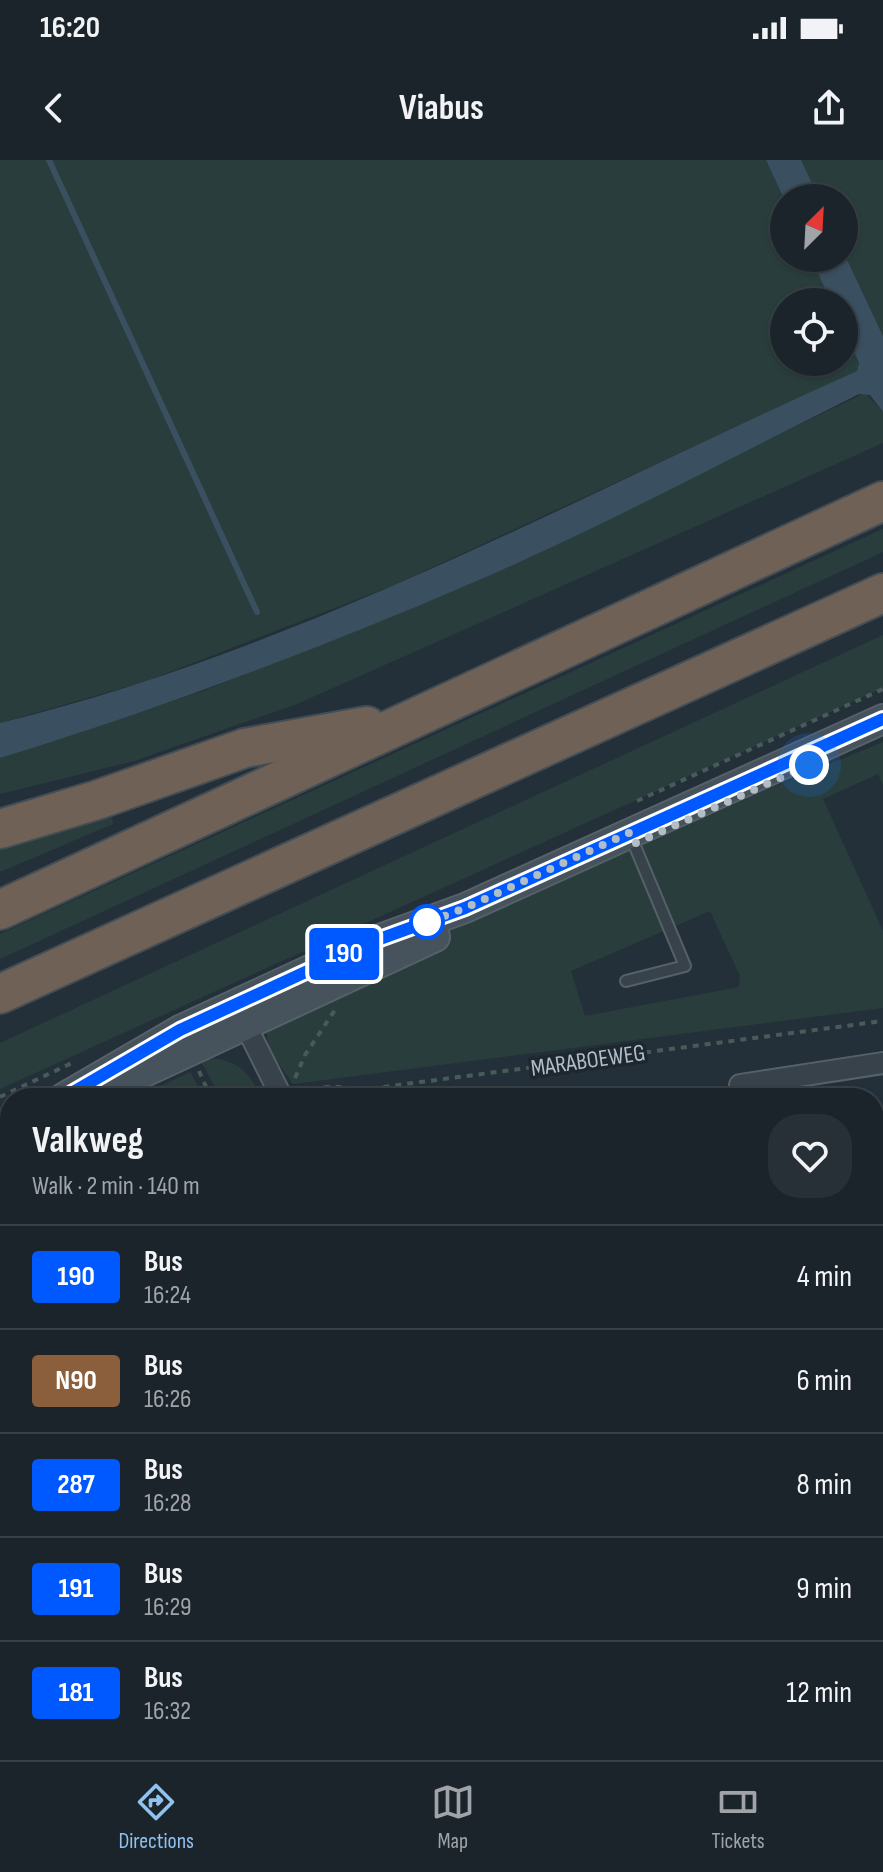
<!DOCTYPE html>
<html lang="en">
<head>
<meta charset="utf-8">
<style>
  :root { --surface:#1b242b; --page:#283037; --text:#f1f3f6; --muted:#a0a4a9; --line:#394147; --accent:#8fc2ef }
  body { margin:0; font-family:"Sofia Sans Condensed",sans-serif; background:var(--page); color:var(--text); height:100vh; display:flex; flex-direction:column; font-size:30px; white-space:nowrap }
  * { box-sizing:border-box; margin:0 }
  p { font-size:26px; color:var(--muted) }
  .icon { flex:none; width:44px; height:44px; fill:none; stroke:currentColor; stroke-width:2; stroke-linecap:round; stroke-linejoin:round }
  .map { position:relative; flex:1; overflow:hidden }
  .sheet { position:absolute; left:0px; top:928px; width:884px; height:672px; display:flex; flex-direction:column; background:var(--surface); border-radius:32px 32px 0 0; box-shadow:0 2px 6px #0004,0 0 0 2px var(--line) }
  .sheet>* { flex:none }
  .badge { padding:0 16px; border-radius:6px; font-size:28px; line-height:52px }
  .needle { width:52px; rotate:24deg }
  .buttons { position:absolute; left:770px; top:24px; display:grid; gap:16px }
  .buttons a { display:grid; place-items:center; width:88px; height:88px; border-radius:50%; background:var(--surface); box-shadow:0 2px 6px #0004,0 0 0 2px var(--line); font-size:40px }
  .you { position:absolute; width:40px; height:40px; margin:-20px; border:6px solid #fff; border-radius:50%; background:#1a73e8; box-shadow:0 0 0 12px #1a73e833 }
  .map>.badge { position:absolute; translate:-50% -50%; box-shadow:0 0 0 4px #fff }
  .round { display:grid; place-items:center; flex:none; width:84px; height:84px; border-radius:32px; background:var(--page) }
  .overview { display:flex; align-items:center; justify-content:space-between; height:136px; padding:0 32px }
  h1 { font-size:38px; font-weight:700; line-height:60px }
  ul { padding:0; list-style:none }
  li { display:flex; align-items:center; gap:24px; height:104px; padding:0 32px; border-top:2px solid var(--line) }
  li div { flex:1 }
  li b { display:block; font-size:30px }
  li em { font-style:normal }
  li .badge { min-width:88px; font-weight:700; text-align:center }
  .status { display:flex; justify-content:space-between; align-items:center; height:56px; padding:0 40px; background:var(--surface); direction:ltr }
  .status svg { height:22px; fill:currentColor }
  header { display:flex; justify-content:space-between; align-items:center; height:104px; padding:0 32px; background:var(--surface); font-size:36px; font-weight:700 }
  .menu { display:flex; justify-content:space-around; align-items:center; height:112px; border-top:2px solid var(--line); background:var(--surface); font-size:22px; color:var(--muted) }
  .menu a { display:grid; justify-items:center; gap:4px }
  .menu .on { color:var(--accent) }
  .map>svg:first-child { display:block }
  .green { fill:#293e3c; fill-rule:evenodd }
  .water { fill:#3a4f5f }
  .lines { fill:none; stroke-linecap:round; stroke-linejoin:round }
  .stream { stroke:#3a4f5f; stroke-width:6 }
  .lane-casing { stroke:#566068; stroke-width:14 }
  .street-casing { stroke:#566068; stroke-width:24 }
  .secondary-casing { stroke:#566068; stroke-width:32 }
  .highway-casing { stroke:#434d55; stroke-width:42 }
  .path { stroke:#485b5a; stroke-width:4; stroke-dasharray:6 6; stroke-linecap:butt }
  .lane { stroke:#38424a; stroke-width:10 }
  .street { stroke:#38424a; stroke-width:20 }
  .secondary { stroke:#46525c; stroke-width:28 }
  .highway { stroke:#6f6156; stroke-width:38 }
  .line-casing { stroke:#fff; stroke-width:18 }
  .line { stroke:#0059ff; stroke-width:12 }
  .walk { stroke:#b3bdc5; stroke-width:8; stroke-dasharray:0 14.4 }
  .stop-dot { fill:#fff; stroke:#0059ff; stroke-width:4 }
  .labels { text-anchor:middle; stroke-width:7; stroke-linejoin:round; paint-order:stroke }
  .street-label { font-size:24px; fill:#b3bdc5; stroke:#1d272f }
</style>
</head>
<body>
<div class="status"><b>16:20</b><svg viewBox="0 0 49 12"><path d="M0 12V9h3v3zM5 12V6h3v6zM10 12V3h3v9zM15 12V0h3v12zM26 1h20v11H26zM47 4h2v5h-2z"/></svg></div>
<header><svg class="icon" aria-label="back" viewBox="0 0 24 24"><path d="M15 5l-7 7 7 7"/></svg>Viabus<svg class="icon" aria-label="share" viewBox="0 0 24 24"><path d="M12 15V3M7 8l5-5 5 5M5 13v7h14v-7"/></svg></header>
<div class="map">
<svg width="883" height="1600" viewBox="0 0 883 1600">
  <rect width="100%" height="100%" fill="#243039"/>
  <g class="green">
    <polygon points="0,0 766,0 784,39 784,98 811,98 831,142 784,142 784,202 844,202 844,170 859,204 857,211 394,425 144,522 0,563"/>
    <polygon points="801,0 883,0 883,176 844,93 844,38 819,38"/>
    <polygon points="865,233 883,252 883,283 297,544 134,601 0,634 0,598 203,531 474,422"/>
    <polygon points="883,369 883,392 0,799 0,774"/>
    <polygon points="883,475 883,528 0,929 0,883"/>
    <path d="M883,582V625L878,614L823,639L883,771V848L293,924C284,910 258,880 270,864C275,857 284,851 290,845L634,684ZM710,751L740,816L739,827L585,856L571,811Z"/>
    <polygon points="110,651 113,664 0,712 0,680"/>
    <path d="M198,896C237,901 243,904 263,938H221Z"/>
    <polygon points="190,912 204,938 134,938 135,938"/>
  </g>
  <g class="water">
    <polygon points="766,0 801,0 819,38 784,39"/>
    <path d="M844,93L883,176V252L870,235L859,234C731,298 604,366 472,423C318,489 161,549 0,598V563C300,490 576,337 857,211L859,203L844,170V142H831L811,98H844Z"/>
  </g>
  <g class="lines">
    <polyline class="stream" points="49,0 257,452"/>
    <defs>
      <polyline id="lane" points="626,821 685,806 634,684"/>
      <g id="street">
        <polyline points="241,856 282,938"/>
        <polyline points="740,925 883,903"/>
        <polyline points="0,1104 10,1101"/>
        <polyline points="874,1413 883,1411"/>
        <polyline points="0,1540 10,1538"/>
      </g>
      <g id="secondary">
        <polyline points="121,923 435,777"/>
        <polyline points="63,938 180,870 366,784 465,748 883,559"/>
        <polyline points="0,981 10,976"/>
      </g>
      <g id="highway">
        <polyline points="0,669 97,640 245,588 367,566"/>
        <polyline points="0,750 883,341"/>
        <polyline points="0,834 883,433"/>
      </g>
    </defs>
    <use href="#lane" class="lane-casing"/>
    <use href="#street" class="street-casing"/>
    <use href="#secondary" class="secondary-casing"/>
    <use href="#highway" class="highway-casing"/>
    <g class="path">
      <polyline points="637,641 883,529"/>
      <polyline points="199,911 211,938"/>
      <polyline points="295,918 305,895 335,850"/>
      <path d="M301,935C330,921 339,929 368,929L883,861"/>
      <polyline points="0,937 74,902"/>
      <polyline points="0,1049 10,1045"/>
      <polyline points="874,1478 883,1477"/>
      <polyline points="19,1600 88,1590"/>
    </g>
    <use href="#lane" class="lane"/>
    <use href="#street" class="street"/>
    <use href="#secondary" class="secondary"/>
    <use href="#highway" class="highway"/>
  </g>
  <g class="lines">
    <defs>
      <polyline id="line" points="63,938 180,870 366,784 465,748 883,559"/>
    </defs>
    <use href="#line" class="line-casing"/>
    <use href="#line" class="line"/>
    <polyline class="walk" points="427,762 416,767 465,748 629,673 634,684 809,605"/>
  </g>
  <circle class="stop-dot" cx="427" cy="762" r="16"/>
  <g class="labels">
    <g class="street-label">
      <text transform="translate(588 900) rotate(-8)" y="8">MARABOEWEG</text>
    </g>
  </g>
</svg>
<div class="buttons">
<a><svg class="needle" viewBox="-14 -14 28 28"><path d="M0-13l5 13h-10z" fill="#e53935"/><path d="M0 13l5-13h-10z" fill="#a0a4a9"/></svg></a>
<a><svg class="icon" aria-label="locate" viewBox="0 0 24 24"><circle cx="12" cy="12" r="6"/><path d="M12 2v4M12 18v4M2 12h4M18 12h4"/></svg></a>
</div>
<div class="you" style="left:809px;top:605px"></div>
<b class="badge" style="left:344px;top:794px;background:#0059ff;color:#fff">190</b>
<section class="sheet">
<div class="overview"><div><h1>Valkweg</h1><p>Walk · 2 min · 140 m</p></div><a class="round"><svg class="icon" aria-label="heart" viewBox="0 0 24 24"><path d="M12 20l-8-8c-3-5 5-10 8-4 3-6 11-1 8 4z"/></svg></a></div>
<ul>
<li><span class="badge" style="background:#0059ff;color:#fff">190</span><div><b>Bus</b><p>16:24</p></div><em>4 min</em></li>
<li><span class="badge" style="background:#8b5e3c;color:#fff">N90</span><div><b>Bus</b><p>16:26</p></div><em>6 min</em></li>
<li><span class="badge" style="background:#0059ff;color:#fff">287</span><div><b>Bus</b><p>16:28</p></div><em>8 min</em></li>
<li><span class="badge" style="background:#0059ff;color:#fff">191</span><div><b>Bus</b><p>16:29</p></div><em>9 min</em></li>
<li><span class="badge" style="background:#0059ff;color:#fff">181</span><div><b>Bus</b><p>16:32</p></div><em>12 min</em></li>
</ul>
</section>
</div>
<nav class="menu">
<a class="on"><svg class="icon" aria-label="directions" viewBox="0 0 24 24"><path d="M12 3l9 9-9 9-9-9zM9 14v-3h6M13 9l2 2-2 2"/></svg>Directions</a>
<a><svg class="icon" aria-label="map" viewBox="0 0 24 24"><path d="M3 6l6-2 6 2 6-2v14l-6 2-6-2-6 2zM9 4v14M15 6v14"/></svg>Map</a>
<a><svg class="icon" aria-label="tickets" viewBox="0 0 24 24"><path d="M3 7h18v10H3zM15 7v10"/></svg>Tickets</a>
</nav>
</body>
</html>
